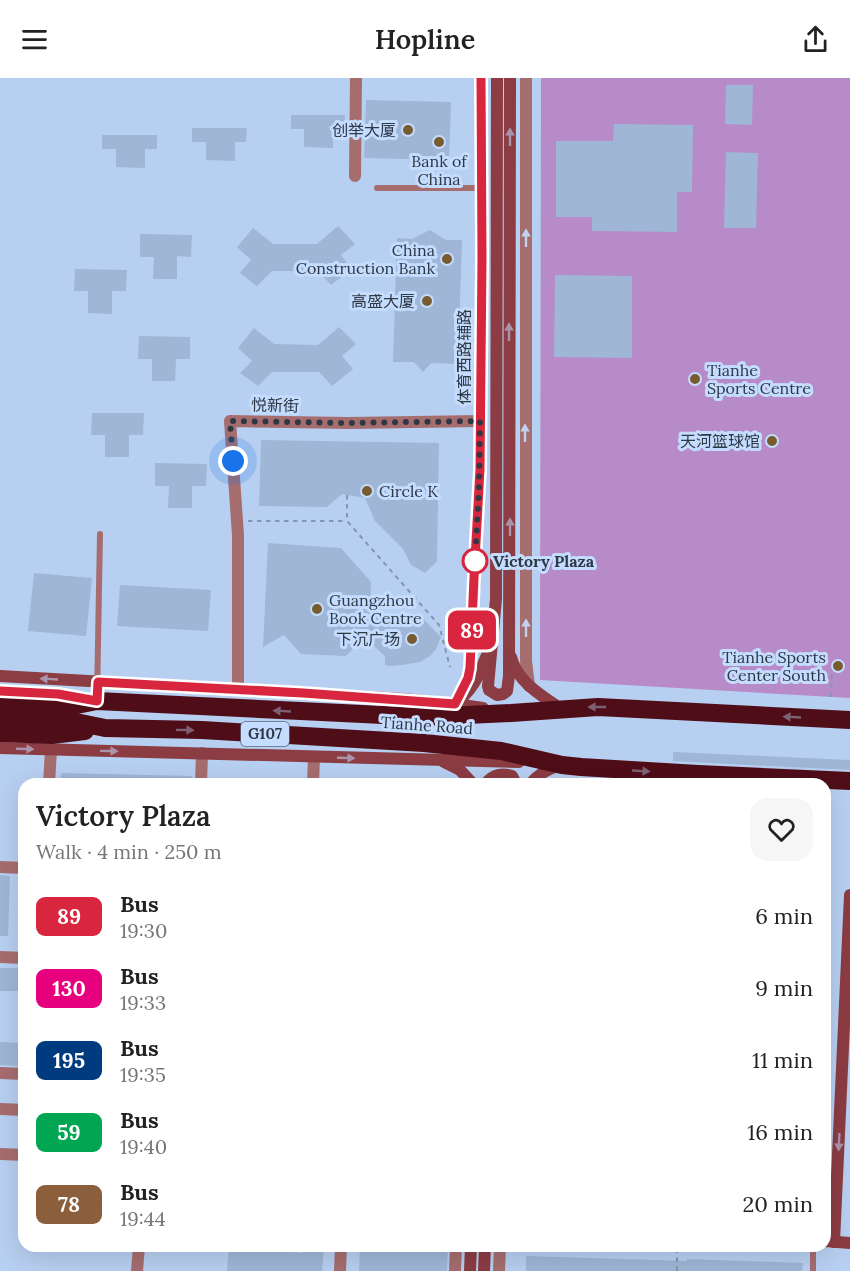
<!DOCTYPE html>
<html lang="en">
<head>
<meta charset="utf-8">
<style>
  :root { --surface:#fff; --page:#f6f6f6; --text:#222; --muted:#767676 }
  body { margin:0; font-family:Lora,"Noto Sans SC",serif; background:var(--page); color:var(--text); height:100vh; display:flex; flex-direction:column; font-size:22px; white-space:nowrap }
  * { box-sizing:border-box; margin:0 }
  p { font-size:20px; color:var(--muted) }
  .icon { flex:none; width:33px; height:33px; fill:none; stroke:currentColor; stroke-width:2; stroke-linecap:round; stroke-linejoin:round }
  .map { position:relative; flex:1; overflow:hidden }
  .side { position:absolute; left:18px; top:700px; width:813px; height:474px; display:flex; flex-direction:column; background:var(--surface); border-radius:18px; box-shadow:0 6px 24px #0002 }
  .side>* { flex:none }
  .badge { padding:0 12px; border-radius:9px; font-size:21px; line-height:39px }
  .you { position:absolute; width:30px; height:30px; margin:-15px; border:4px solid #fff; border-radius:50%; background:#1a73e8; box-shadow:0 0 0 9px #1a73e833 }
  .map>.badge { position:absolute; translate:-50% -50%; box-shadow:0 0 0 3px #fff }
  .round { display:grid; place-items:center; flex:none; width:63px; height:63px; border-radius:18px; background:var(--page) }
  .summary { display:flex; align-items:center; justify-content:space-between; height:102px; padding:0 18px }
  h1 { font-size:28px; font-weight:600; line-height:45px }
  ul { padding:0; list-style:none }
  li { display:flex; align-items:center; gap:18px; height:72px; padding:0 18px }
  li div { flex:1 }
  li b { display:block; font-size:22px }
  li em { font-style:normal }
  li .badge { min-width:66px; font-weight:700; text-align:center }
  header { display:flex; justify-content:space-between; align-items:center; height:78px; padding:0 18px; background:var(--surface); font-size:27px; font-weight:600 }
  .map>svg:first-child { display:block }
  .green { fill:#b78ac8 }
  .building { fill:#9fb6d6 }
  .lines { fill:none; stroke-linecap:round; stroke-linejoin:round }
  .path { stroke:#8395af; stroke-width:2; stroke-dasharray:4.5 4.5; stroke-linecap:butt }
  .lane { stroke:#a66d6f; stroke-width:6 }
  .street { stroke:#a66d6f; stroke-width:12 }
  .secondary { stroke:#8c3c43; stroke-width:12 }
  .highway { stroke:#4f0d18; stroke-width:18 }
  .oneway { fill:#ab94aa }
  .oneway2 { fill:#c1d1f0 }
  .oneway3 { fill:#7e6074 }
  .line-casing { stroke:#fff; stroke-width:14 }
  .line { stroke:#d7263d; stroke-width:9 }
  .walk { stroke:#2f3845; stroke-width:6; stroke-dasharray:0 10.8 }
  .poi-dot { fill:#785b2f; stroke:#c4dcfe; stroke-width:2 }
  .stop-dot { fill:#fff; stroke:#d7263d; stroke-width:3 }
  .labels { text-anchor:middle; stroke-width:6; stroke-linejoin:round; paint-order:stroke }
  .shield { fill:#c4dcfe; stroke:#5c697c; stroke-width:1.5 }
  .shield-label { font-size:15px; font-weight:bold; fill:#2f3845 }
  .poi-label { font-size:16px; fill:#2f3845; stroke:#c4dcfe; text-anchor:end }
  .street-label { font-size:16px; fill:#2f3845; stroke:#c4dcfe }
  .stop-label { font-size:16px; font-weight:bold; fill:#2f3845; stroke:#c4dcfe; text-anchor:start }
</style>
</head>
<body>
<header><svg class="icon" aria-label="menu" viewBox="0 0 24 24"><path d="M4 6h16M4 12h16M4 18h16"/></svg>Hopline<svg class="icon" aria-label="share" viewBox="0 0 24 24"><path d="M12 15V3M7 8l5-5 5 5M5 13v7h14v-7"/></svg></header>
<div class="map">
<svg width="850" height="1193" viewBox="0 0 850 1193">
  <rect width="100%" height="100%" fill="#b7cff1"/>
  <polygon class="green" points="541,0 850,0 850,620 540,602"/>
  <g class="building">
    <polygon points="726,7 753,7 752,47 725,46"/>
    <polygon points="366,22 451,24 449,82 364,80"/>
    <polygon points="291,37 345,37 345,51 333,51 333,70 304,69 304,51 291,51"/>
    <polygon points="614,46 693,47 692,114 677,114 677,154 592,153 592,139 556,139 556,63 613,63"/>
    <polygon points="192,50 247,50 246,64 235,64 235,83 206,82 206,64 192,64"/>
    <polygon points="102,57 157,57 157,71 145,71 145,90 116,89 116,71 102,71"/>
    <polygon points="726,74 758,75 756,150 724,150"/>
    <polygon points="338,148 355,166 341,177 352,191 331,207 318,193 272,193 257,208 240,195 251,182 237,169 253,150 273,166 317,166"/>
    <polygon points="430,152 446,162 462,162 458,286 431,285 423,294 414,284 393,284 397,160 412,161"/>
    <polygon points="140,156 192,157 191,179 177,178 177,201 153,201 154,179 140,179"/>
    <polygon points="75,191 127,192 126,213 112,213 112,236 88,235 88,213 74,213"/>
    <polygon points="555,197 632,198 632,280 554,279"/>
    <polygon points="339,249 356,266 342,278 353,291 332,308 319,294 272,294 258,308 240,295 252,283 238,270 254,250 274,266 318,267"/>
    <polygon points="139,258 190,259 190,281 176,281 175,303 152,303 152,281 138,281"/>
    <polygon points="92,335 144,335 143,357 129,357 129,379 105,379 105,357 91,357"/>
    <polygon points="261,362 439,365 437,483 425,495 411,487 403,471 375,443 365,420 342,416 327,429 259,428"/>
    <polygon points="155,385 207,386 206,408 192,408 192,430 168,430 169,408 155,408"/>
    <polygon points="268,465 341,470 371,504 370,536 417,535 441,559 436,571 430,578 420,584 402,587 391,588 385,587 385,578 364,559 346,578 301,576 284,557 263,569"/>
    <polygon points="34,495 92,500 86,558 28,553"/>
    <polygon points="120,507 211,512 208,553 117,548"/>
    <polygon points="673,674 850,682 850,692 673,683"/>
    <polygon points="61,695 192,698 192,706 60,706"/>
    <polygon points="0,797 10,798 8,858 0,858"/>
    <rect x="0" y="890" width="22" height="23"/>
    <polygon points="0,964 24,965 24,988 0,987"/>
    <polygon points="229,1168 263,1168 262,1172 302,1175 302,1168 324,1168 322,1193 227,1193"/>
    <polygon points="360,1168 448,1168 447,1193 359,1193"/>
    <polygon points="526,1178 687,1183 687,1181 803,1185 802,1193 526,1193"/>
  </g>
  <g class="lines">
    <g class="path">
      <polyline points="347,417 347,443 439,547 450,589"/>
      <polyline points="248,443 347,443"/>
      <polyline points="831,619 832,589"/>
      <polyline points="677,1193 677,1168"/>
    </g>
    <g class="lane">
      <polyline points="377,110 481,110"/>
      <polyline points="97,620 100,456"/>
      <polyline points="813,1193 813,1168"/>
    </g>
    <g class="street">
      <polyline points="526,0 526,583 529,608"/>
      <polyline points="355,98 356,0"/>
      <polyline points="238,611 238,457 230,343 348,345 480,343"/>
      <polyline points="456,622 468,600 470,590 481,372 481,0"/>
      <polyline points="49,706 51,672"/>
      <polyline points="201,706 202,675"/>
      <polyline points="313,706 314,679"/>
      <polyline points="0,789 24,790"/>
      <polyline points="0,879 24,880"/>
      <polyline points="0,995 24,996"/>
      <polyline points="1,1031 24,1032"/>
      <polyline points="1,1076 24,1077"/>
      <polyline points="137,1193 139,1168"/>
      <polyline points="340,1193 341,1168"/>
      <polyline points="455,1193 456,1168"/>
      <polyline points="499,1193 500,1168"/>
    </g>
    <g class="secondary">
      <polyline points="497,0 496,521 488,608 489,612 497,617 503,616 507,613 509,598 510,0"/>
      <path d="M511,579C518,605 541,617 561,631"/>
      <polyline points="0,598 404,621 455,626 483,630"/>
      <path d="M451,627C471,617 479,597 487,577"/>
      <polyline points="0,670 519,684"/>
      <polyline points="444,684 460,692 473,706"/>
      <path d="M489,706L488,703C495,696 502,695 512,698L516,706"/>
      <path d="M530,706C539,696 547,691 561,687"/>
      <polyline points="825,1163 850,1165"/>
      <polyline points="834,1164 850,817"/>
      <polyline points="470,1193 471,1168"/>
      <polyline points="484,1193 485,1168"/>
    </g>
    <g class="highway">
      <polyline points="0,625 67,629 97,623 424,639 511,635 598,629 850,642"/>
      <polyline points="0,640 76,644 105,650 202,652 424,665 501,673 562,687 581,689 698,696 850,703"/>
      <polyline points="0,655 52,657 85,653"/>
    </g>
  </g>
  <defs><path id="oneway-solid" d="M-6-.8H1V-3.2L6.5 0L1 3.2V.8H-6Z" transform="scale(1.5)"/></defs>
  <g class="oneway">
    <use href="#oneway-solid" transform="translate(510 59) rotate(-90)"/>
    <use href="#oneway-solid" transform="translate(509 254) rotate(-90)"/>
    <use href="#oneway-solid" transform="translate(510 449) rotate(-90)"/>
    <use href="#oneway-solid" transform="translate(49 601) rotate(-177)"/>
    <use href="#oneway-solid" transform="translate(25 671) rotate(2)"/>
    <use href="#oneway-solid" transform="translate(109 673) rotate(1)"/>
    <use href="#oneway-solid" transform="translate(346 680) rotate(2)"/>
    <use href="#oneway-solid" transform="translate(839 1064) rotate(93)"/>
  </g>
  <g class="oneway2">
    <use href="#oneway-solid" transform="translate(526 160) rotate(-90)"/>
    <use href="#oneway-solid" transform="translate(525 355) rotate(-90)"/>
    <use href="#oneway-solid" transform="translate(526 550) rotate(-90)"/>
  </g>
  <g class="oneway3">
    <use href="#oneway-solid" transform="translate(597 629) rotate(180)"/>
    <use href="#oneway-solid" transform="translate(282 633) rotate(-177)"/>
    <use href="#oneway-solid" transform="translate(792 639) rotate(-177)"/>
    <use href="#oneway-solid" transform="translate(185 652) rotate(1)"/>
    <use href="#oneway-solid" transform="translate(641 693) rotate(3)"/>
  </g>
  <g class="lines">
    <defs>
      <polyline id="line" points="0,613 58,616 97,623 98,604 303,615 455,626 468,600 470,590 474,500 480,391 482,180 481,0"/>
    </defs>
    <use href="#line" class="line-casing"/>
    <use href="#line" class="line"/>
    <polyline class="walk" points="233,383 230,343 348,345 480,343 479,412 475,483"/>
  </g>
  <g class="poi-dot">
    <circle cx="408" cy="52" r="6"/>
    <circle cx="439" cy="64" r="6"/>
    <circle cx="447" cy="181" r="6"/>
    <circle cx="427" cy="223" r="6"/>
    <circle cx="695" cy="301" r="6"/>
    <circle cx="772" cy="363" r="6"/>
    <circle cx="367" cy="413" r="6"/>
    <circle cx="317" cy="531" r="6"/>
    <circle cx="412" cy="561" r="6"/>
    <circle cx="838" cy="588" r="6"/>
  </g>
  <circle class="stop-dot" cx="475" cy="483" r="12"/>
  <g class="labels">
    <rect class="shield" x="241" y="644" width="48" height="24" rx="4.5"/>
    <g class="shield-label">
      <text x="265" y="661">G107</text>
    </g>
    <g class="poi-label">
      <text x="396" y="58">创举大厦</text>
      <text x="439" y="89" text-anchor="middle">Bank of<tspan x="439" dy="18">China</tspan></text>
      <text x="435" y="178">China<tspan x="435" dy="18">Construction Bank</tspan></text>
      <text x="415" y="229">高盛大厦</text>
      <text x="707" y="298" text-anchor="start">Tianhe<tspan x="707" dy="18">Sports Centre</tspan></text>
      <text x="760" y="369">天河篮球馆</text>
      <text x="379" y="419" text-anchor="start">Circle K</text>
      <text x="329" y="528" text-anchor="start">Guangzhou<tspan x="329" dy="18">Book Centre</tspan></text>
      <text x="400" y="567">下沉广场</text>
      <text x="826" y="585">Tianhe Sports<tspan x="826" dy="18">Center South</tspan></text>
    </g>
    <g class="street-label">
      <text transform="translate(464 279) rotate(-90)" y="6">体育西路辅路</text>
      <text transform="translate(275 327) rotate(1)" y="6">悦新街</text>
      <text transform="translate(427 647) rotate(4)" y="6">Tianhe Road</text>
    </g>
    <g class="stop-label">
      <text x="493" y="489">Victory Plaza</text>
    </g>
  </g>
</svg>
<div class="you" style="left:233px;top:383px"></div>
<b class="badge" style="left:472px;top:552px;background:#d7263d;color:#fff">89</b>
<section class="side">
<div class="summary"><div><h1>Victory Plaza</h1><p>Walk · 4 min · 250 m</p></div><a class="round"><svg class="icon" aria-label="heart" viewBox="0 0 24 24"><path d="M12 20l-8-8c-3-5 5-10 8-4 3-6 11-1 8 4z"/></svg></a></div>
<ul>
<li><span class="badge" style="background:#d7263d;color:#fff">89</span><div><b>Bus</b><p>19:30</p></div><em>6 min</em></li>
<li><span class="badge" style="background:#e6007e;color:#fff">130</span><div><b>Bus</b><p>19:33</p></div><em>9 min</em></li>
<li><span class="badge" style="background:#003b80;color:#fff">195</span><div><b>Bus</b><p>19:35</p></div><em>11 min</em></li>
<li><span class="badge" style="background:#00a651;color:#fff">59</span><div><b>Bus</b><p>19:40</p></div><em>16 min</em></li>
<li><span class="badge" style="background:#8b5e3c;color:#fff">78</span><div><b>Bus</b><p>19:44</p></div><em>20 min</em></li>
</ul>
</section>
</div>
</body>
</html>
